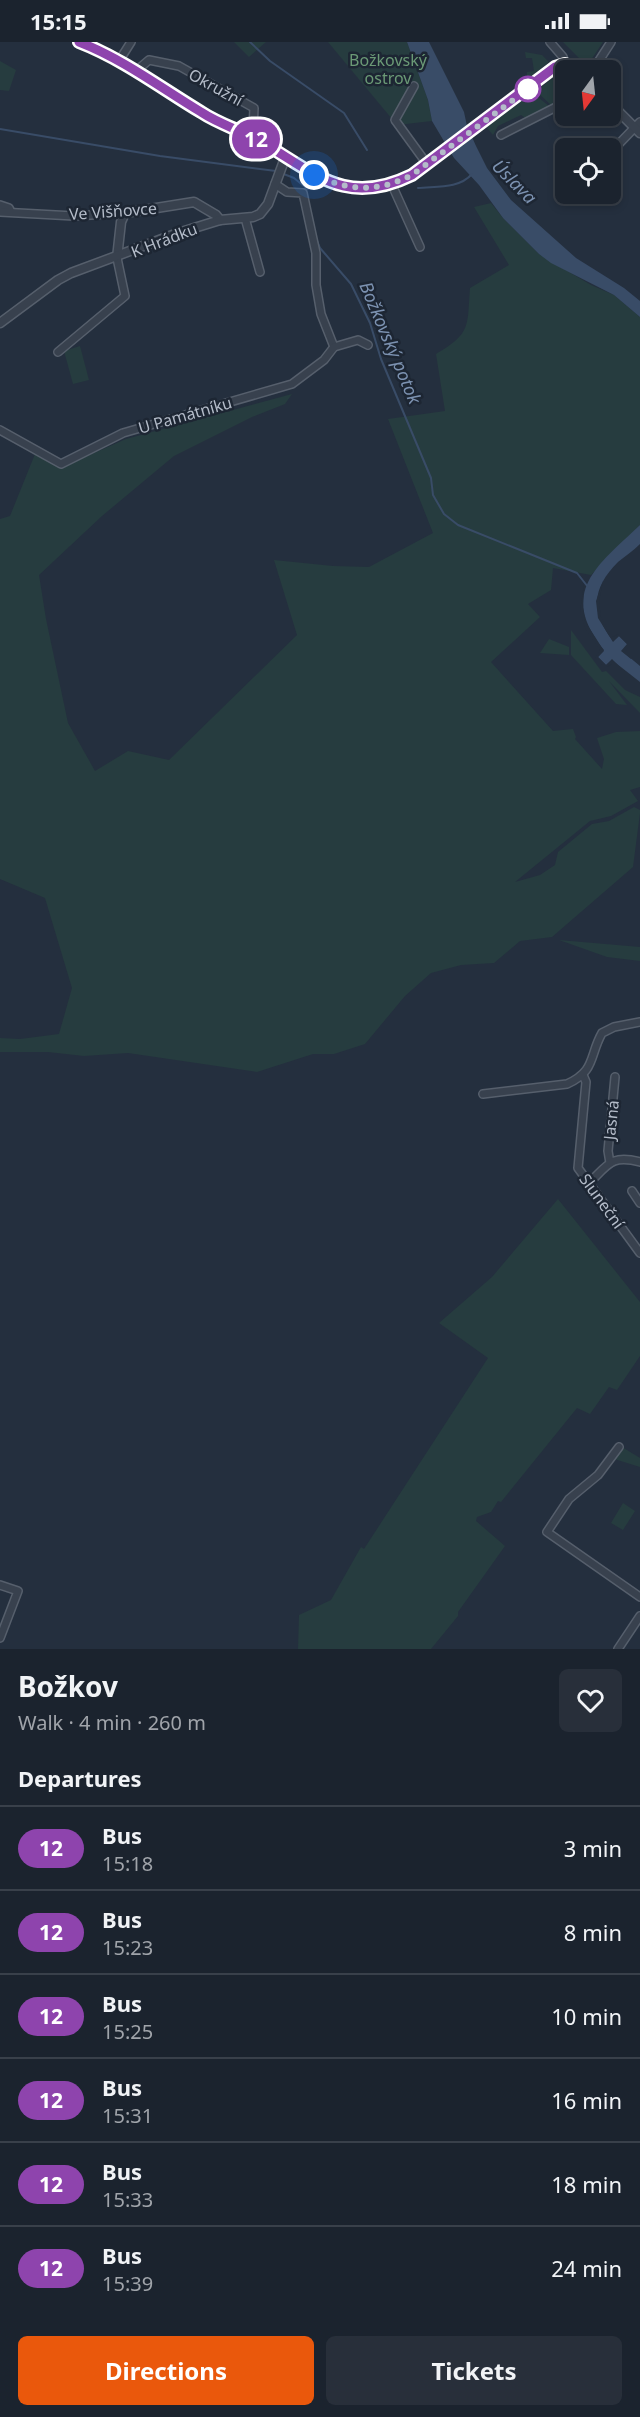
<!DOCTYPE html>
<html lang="en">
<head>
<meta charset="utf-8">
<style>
  :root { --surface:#1b232e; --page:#282f3a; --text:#f1f3f6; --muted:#a0a4aa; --line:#39404a; --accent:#ea580c }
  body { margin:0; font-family:"Noto Sans",sans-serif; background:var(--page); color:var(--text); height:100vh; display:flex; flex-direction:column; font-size:22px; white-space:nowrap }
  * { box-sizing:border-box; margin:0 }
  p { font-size:20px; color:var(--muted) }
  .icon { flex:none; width:33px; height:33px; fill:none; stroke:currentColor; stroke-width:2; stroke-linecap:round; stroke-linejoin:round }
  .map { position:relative; height:1607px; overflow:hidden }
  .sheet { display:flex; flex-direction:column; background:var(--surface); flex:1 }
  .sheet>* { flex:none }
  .badge { padding:0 12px; border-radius:20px; font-size:21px; line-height:39px }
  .needle { width:39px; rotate:195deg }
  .buttons { position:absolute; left:555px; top:18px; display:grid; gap:12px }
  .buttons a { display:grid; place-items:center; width:66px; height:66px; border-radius:9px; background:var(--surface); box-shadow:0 3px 9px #0003,0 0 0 2px var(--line); font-size:30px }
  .you { position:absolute; width:30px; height:30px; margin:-15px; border:4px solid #fff; border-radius:50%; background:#1a73e8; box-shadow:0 0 0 9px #1a73e833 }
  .map>.badge { position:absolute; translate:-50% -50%; box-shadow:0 0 0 3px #fff }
  h2 { padding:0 18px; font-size:22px; line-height:54px }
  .round { display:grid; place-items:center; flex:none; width:63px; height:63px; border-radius:9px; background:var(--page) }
  .summary { display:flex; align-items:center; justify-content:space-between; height:102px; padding:0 18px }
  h1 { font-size:28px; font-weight:700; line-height:45px }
  .cta { display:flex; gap:12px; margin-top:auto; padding:12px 18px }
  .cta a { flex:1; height:69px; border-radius:9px; background:var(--accent); color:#fff; font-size:24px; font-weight:700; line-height:69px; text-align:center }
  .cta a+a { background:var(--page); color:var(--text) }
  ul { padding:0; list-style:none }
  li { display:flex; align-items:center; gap:18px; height:84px; padding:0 18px; border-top:2px solid var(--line) }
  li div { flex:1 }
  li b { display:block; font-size:22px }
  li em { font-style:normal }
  li .badge { min-width:66px; font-weight:700; text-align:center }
  .status { display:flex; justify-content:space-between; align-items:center; height:42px; padding:0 30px; background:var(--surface); direction:ltr }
  .status svg { height:16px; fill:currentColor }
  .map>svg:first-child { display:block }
  .green { fill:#263c3f }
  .water { fill:#394c67 }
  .pier { fill:#242f3e }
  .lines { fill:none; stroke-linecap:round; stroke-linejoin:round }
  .stream { stroke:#394c67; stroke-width:2 }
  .minor-casing { stroke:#565f6c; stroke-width:10 }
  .tertiary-casing { stroke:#565f6c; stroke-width:11 }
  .minor { stroke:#38414e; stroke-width:7 }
  .tertiary { stroke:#38414e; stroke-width:8 }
  .line-casing { stroke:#fff; stroke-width:14 }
  .line { stroke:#8e44ad; stroke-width:9 }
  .walk { stroke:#b4bcc9; stroke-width:6; stroke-dasharray:0 10.8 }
  .stop-dot { fill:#fff; stroke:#8e44ad; stroke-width:3 }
  .labels { text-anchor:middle; stroke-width:5; stroke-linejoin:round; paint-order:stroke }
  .park-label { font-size:16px; fill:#6b9a76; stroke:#1d2633 }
  .street-label { font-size:16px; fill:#b4bcc9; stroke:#1d2633 }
  .water-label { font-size:18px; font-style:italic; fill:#7c92b1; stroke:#1d2633 }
</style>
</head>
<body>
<div class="status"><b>15:15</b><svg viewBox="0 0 49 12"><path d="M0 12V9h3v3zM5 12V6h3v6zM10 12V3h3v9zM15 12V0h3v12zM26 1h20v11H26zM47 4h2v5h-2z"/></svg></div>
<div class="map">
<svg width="640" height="1607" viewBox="0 0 640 1607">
  <rect width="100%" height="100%" fill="#242f3e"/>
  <g class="green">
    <polygon points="234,0 266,0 249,15"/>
    <polygon points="328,0 407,0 428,58 432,79 397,83"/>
    <polygon points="563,0 603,0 587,24"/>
    <polygon points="525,10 542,13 549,20 527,38 527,30 534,29 532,16 526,16"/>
    <polygon points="0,19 16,28 9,49 0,48"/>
    <polygon points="557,33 560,33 565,41 565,56 552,64 536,49"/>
    <polygon points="533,51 550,65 527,77 521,73 498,84 493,93 486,85"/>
    <path d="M491,161L503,176L539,212L591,243L614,253L640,275V483L591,533L553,526L551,548L528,562L540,575L491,620L553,689L573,687L576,695L575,697L602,727L604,717L597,696L616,690L640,689V745L630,748L638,759L611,774L590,779L515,840L540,833L555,823L558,810L592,782L609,779L634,765L640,768V771L633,825L552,895L520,899L494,921L461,923L431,931L405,954L365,1002L334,1012H313L257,1030L128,1011L84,1014L48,1010H0V996L20,997L59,992L72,946L45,856L0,837V477L10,474L35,412L62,425L126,397L292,352L285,362L252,375L174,414L102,474L39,533L46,577L68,681L95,729L128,709L169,718L297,593L274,518L333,524L369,525L433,491L388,377L445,369L436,312C472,291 467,284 470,246L509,223L474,165Z"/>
    <polygon points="80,304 89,338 73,342 64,309"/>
    <polygon points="571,588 602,630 606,629 625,648 640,655 640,671 609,639 627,663 616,662 571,613"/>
    <polygon points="549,597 569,605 569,613 540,611"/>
    <polygon points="559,898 640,905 640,919 607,915"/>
    <polygon points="558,1157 640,1260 640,1314 617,1348 609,1345 590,1372 577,1366 501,1460 498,1459 491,1470 477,1475 476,1479 505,1504 458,1570 458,1574 431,1607 298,1607 299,1573 331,1558 361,1505 364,1507 488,1316 439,1281 492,1235"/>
    <polygon points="622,1405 640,1416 640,1425 611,1416"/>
    <polygon points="623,1461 635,1469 623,1488 611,1481"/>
  </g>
  <g class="water">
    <polygon points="407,0 429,0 464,70 467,84 476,104 487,126 511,158 576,216 624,246 640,259 640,275 614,253 551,221 539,212 503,176 479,143 454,116 432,79 428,58"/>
    <path d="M640,483V502C633,509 625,514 618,520C591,547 591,570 613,599L619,594L628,603L622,609L640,624V640L612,618L606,623L598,615L604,608C558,550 597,524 640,483Z"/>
  </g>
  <g class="pier">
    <polygon points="603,539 599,560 601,575 613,595 620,591 630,601 630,604 626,608 633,615 631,617 621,609 627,602 619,594 613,600 598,576 596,559"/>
    <polygon points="584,541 583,566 585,579 604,609 598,615 606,623 612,617 622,627 620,629 612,622 605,626 595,616 600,608 586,588 580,570"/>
  </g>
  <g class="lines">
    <g class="stream">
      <polyline points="250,0 270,19 344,71 367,108"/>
      <polyline points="0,87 160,114 276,129 294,136 305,145 307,156"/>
      <path d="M418,146C436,144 459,147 472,132"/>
      <polyline points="306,147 314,146"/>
      <polyline points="316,196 320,206 351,242 370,281 381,317 431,436 433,453 444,472 458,483 577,531 588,545"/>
    </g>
    <defs>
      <g id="minor">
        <polyline points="550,0 563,15 565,22"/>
        <polyline points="119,19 131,0"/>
        <polyline points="593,28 611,0"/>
        <polyline points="136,29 149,18 179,24 254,66 253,87 267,96 268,104"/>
        <polyline points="414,44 395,78 427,122"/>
        <polyline points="501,93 566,60"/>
        <polyline points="612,109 640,80"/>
        <polyline points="275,142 287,150 303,151 316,211 316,243 321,272 334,305"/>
        <polyline points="392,143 420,205"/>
        <polyline points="0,163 9,166 11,170"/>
        <polyline points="0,170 74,174 125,171"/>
        <polyline points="245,176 260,230"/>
        <polyline points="58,310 125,254 117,216"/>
        <polyline points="0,388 61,422 123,391 292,342 324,318 334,305 358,298 368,303"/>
        <polyline points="583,1033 586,1040 578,1126 640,1211"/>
        <path d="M483,1052L567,1042C596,1029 589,1014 602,991L614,985L640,980"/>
        <polyline points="610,1121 608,1109 615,1035"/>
        <path d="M588,1142C608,1123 611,1112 640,1120"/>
        <polyline points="632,1149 640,1161"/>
        <polyline points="619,1405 598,1433 569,1457 547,1490 640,1555"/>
        <polyline points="0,1543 18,1549 0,1596"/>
        <polyline points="618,1607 640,1574"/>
      </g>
      <g id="tertiary">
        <path d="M79,0C126,18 165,50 209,75C225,84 242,89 258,98C314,129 345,167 412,133L555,25L565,22L579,28"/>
        <polyline points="610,61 640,91"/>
        <polyline points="117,216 121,180 125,171 194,160 216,173 220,178"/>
        <polyline points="0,281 58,238 71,231 178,191 220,178 253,175 260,172 268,162 285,116"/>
      </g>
    </defs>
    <use href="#minor" class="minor-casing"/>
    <use href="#tertiary" class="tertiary-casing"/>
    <use href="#minor" class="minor"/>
    <use href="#tertiary" class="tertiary"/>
  </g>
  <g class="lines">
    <defs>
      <path id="line" d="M79,0C123,17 161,46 201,70C219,82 240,88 258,98C314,130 345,166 412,133L555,25L565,22L579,28"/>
    </defs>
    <use href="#line" class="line-casing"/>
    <use href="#line" class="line"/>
    <path class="walk" d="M314,133C350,149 376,151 412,133L528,47"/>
  </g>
  <circle class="stop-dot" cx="528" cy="47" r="12"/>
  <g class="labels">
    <g class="park-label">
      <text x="388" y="24">Božkovský<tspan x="388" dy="18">ostrov</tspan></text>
    </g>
    <g class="street-label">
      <text transform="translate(216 45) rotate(29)" y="6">Okružní</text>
      <text transform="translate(113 169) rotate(-4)" y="6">Ve Višňovce</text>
      <text transform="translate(164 198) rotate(-21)" y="6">K Hrádku</text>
      <text transform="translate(185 373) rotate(-16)" y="6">U Památníku</text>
      <text transform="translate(611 1078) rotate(-84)" y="6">Jasná</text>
      <text transform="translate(602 1159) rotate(54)" y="6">Sluneční</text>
    </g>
    <g class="water-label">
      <text transform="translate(514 140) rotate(45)" y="6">Úslava</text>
      <text transform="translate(390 301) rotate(67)" y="6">Božkovský potok</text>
    </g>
  </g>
</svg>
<div class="buttons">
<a><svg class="needle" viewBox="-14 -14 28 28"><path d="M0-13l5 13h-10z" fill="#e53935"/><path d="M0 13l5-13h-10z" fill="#a0a4aa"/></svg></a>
<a><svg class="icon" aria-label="locate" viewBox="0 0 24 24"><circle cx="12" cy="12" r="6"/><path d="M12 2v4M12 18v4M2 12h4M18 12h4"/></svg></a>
</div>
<div class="you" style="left:314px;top:133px"></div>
<b class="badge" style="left:256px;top:97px;background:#8e44ad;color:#fff">12</b>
</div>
<section class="sheet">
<div class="summary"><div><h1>Božkov</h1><p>Walk · 4 min · 260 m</p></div><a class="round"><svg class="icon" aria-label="heart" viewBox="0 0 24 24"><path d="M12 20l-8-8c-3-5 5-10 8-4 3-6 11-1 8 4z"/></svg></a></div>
<h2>Departures</h2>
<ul>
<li><span class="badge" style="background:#8e44ad;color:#fff">12</span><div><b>Bus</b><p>15:18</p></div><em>3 min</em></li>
<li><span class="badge" style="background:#8e44ad;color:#fff">12</span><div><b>Bus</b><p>15:23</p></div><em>8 min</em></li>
<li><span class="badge" style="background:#8e44ad;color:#fff">12</span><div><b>Bus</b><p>15:25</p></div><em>10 min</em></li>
<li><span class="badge" style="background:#8e44ad;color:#fff">12</span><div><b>Bus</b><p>15:31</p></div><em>16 min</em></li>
<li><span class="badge" style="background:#8e44ad;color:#fff">12</span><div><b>Bus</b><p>15:33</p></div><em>18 min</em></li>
<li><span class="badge" style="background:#8e44ad;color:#fff">12</span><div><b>Bus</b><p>15:39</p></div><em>24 min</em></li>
</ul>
<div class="cta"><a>Directions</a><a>Tickets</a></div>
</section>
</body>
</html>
